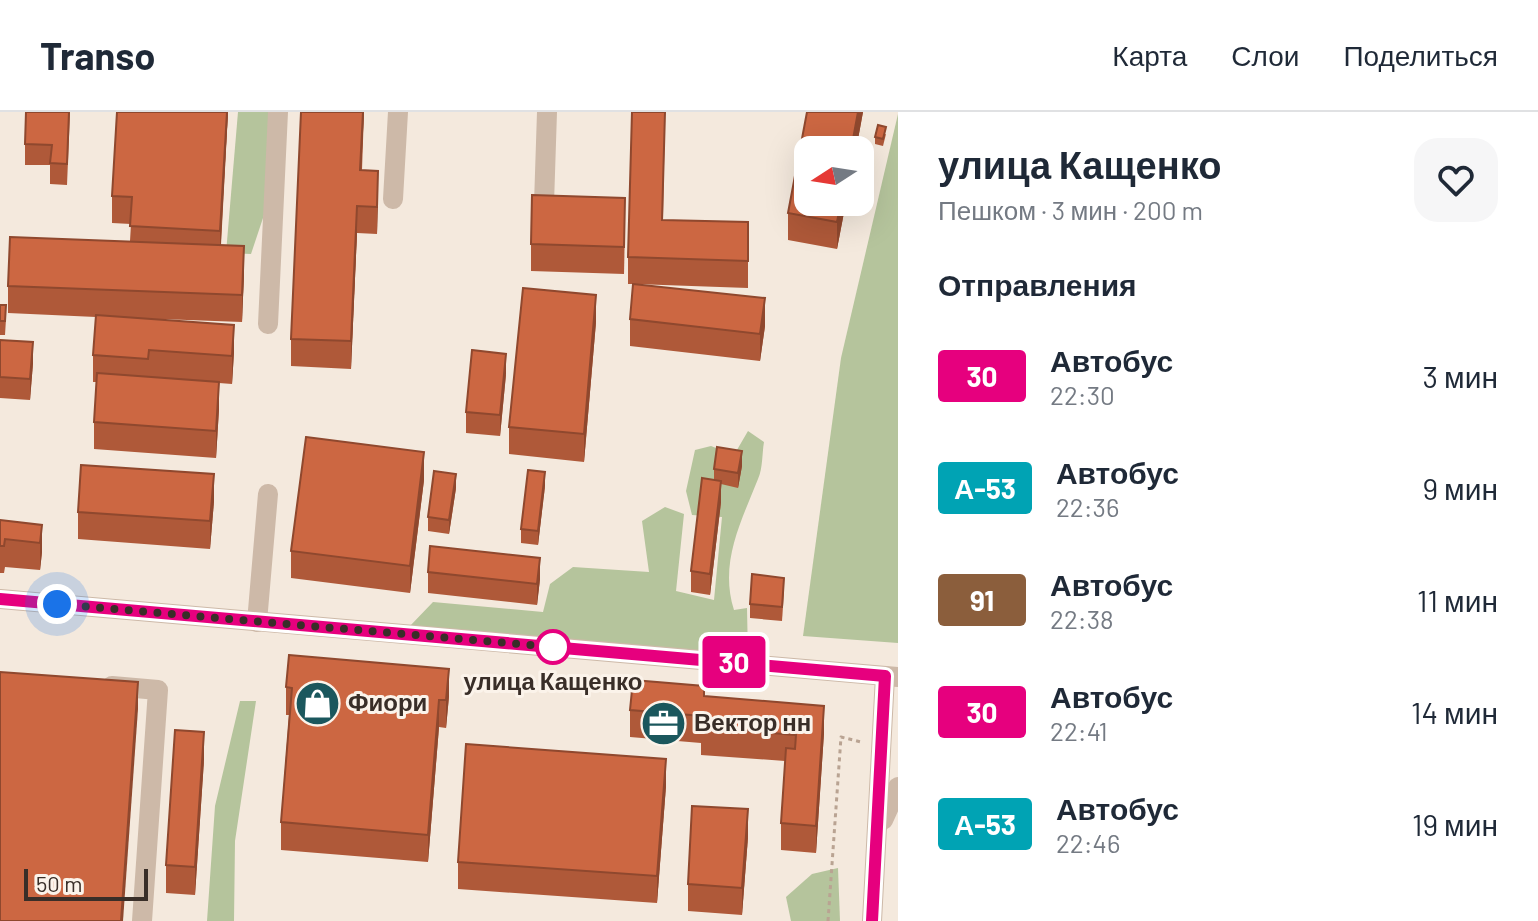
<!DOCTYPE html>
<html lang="ru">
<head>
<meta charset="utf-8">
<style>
  :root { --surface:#fff; --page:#f6f6f7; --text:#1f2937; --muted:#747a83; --line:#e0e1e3 }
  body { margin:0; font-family:Barlow,sans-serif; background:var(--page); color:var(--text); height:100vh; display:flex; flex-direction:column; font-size:30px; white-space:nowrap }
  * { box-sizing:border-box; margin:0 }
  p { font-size:26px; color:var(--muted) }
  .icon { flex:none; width:44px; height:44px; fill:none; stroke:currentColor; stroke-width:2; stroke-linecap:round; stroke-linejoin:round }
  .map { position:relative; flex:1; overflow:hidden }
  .side { display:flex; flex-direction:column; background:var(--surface); width:640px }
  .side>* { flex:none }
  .badge { padding:0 16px; border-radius:6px; font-size:28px; line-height:52px }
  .needle { width:52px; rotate:258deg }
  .buttons { position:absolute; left:794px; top:24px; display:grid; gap:16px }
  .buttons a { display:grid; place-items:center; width:80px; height:80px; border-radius:16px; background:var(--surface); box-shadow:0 8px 32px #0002; font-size:40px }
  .scale { position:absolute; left:24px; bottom:20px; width:124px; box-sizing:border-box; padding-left:8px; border:4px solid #392e28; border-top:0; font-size:22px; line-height:28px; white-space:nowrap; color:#392e28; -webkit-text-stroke:6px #fbf3ea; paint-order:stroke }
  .you { position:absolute; width:40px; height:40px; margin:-20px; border:6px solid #fff; border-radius:50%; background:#1a73e8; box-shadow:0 0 0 12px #1a73e833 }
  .map>.badge { position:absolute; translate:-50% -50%; box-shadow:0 0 0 4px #fff }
  h2 { padding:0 40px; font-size:30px; line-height:72px }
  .round { display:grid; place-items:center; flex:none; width:84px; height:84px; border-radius:24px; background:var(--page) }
  .headline { display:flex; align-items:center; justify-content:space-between; height:136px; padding:0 40px }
  h1 { font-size:38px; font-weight:700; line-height:60px }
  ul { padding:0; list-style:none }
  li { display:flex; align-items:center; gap:24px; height:112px; padding:0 40px }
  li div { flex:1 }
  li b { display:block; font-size:30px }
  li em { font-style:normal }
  li .badge { min-width:88px; font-weight:700; text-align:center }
  header { display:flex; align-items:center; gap:48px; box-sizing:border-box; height:112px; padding:0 40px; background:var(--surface); border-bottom:2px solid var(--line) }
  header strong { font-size:38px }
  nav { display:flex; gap:44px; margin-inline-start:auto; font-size:28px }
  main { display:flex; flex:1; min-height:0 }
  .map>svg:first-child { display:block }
  .green { fill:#b5c49c }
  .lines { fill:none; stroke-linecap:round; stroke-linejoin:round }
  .path { stroke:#b9a392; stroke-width:3; stroke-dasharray:4 4; stroke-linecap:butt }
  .minor { stroke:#cdb9a8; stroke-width:20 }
  .wall { fill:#af5939 }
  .shaded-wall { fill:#8f482e }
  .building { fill:#cc6742; stroke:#8f482e; stroke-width:2 }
  .line-casing { stroke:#fff; stroke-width:18 }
  .line { stroke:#e6007e; stroke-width:12 }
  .walk { stroke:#392e28; stroke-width:8; stroke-dasharray:0 14.4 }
  .stop-dot { fill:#fff; stroke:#e6007e; stroke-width:4 }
  .labels { text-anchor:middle; stroke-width:6; stroke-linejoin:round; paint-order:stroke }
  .stop-label { font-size:24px; font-weight:bold; fill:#392e28; stroke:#fbf3ea }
  .poi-label { font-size:24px; font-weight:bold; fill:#392e28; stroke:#fbf3ea; text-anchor:start }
</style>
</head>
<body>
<header>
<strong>Transo</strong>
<nav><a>Карта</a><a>Слои</a><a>Поделиться</a></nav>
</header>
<main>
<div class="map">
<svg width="898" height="809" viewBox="0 0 898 809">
  <rect width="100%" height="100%" fill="#f4e9dd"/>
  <g class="green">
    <polygon points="238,0 273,0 268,91 251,142 226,141"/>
    <polygon points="898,2 898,531 803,524 841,246"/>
    <path d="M748,319L764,330C762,341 763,356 758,367C741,410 719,451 734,498L747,496L748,545L409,515L433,490L543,500L550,472L573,455L649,460L642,409L665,395L684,402L676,479L714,488L722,405L692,403L686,379L695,338L711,334L734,343Z"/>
    <polygon points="240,589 256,589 235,729 234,809 207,809 215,694"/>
    <polygon points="838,756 840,809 791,809 786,785 812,762"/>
  </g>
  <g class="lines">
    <polyline class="path" points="828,809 841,625 861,630"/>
    <g class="minor">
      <polyline points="393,87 398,0"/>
      <polyline points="544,92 547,0"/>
      <polyline points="268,212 278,0"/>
      <polyline points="0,487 898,565"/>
      <polyline points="257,510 268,382"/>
      <polyline points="112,574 158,578 142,809"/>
      <polyline points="883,708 898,675"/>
      <polyline points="872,809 885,564"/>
    </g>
  </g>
  <g class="wall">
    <polygon points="70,0 67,73 50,72 50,53 25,53 25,32"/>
    <polygon points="228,0 221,133 244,161 242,210 160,207 234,240 232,272 219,271 219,297 216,346 94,337 94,310 97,270 93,270 93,243 96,205 8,201 8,174 130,129 131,112 112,111 112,84"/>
    <polygon points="364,0 362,58 378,86 377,122 357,121 351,257 291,254 291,227"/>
    <polygon points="665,0 663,108 748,110 748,176 635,172 765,214 760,249 630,234 630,207 633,172 628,172 628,145"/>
    <polygon points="807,0 863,0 856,38 808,38 808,90 846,90 837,137 788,128 788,101"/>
    <polygon points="886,22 883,34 875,32 875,25"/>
    <polygon points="625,113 624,162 531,159 531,132"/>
    <polygon points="0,193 6,207 5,223 0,223"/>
    <polygon points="596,210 584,350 509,342 509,315"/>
    <polygon points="0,228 33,251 30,288 0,286"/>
    <polygon points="506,262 500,324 466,321 466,300"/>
    <polygon points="742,354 738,376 721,372 721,390 710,483 691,480 691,459 714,368 714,357"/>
    <polygon points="424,368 410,481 291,466 291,439"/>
    <polygon points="545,374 538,433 521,431 521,417"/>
    <polygon points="456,376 449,422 428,419 428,405"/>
    <polygon points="214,389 210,437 78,427 78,400"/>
    <polygon points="0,408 42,413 42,440 40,458 5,455 4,461 0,461"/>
    <polygon points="428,460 540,467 537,493 428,481"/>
    <polygon points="784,480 782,509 750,506 750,492"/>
    <polygon points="286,575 449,584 446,616 439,615 428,750 281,738 281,710 289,603 286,603"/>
    <polygon points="704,584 824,621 816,741 781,738 781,711 785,649 701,643 701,631 630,625 630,598"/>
    <polygon points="204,648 195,783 166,781 166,753"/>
    <polygon points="666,674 657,791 458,777 458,750"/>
    <polygon points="748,725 742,803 688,799 688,772"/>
  </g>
  <g class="shaded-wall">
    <polygon points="227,0 228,0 220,146 220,119"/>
    <polygon points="363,0 364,0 360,85 360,58"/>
    <polygon points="858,0 863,0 856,38 851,38"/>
    <polygon points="378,59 378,86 377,122 377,95"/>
    <polygon points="841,90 846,90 837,137 837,110"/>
    <polygon points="357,94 357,121 351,257 351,229"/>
    <polygon points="244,134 244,161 242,210 242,183"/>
    <polygon points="596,183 596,210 584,350 584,322"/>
    <polygon points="765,186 765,214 760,249 760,222"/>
    <polygon points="234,213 234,240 232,272 232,244"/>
    <polygon points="33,230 33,251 30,288 30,267"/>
    <polygon points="506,242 506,262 500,324 500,303"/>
    <polygon points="219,270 219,297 216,346 216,319"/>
    <polygon points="742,339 742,354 738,376 738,361"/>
    <polygon points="424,340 424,368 410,481 410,454"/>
    <polygon points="545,360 545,374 538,433 538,419"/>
    <polygon points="214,362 214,389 210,437 210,409"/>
    <polygon points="456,362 456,376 449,422 449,408"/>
    <polygon points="721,369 721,390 710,483 710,462"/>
    <polygon points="42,413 42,440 40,458 40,431"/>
    <polygon points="540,446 540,467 537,493 537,472"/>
    <polygon points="449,557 449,584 446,616 446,588"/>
    <polygon points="138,570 138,597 123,809 121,809"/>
    <polygon points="439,588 439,615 428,750 428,723"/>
    <polygon points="824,594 824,621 816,741 816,714"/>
    <polygon points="204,620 204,648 195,783 195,755"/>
    <polygon points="666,647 666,674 657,791 657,764"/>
    <polygon points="748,697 748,725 742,803 742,776"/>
  </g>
  <g class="building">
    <polygon points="26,0 69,0 67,52 50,51 52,33 25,32"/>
    <polygon points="117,0 227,0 220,119 130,114 132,85 112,84"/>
    <polygon points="301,0 363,0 360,58 378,59 377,95 357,94 351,229 291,227"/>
    <polygon points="632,0 665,0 662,108 748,110 748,149 628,145"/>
    <polygon points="807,0 858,0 851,38 808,38 808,90 841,90 837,110 788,101"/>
    <polygon points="878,13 886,15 883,27 875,25"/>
    <polygon points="532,83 625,86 624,135 531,132"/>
    <polygon points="10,125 244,134 242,183 8,174"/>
    <polygon points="633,172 765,186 760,222 630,207"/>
    <polygon points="523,176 596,183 584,322 509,315"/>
    <polygon points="0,193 6,193 5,209 0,209"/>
    <polygon points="96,203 234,213 232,244 149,238 148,247 93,243"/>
    <polygon points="0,228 33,230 30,267 0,265"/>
    <polygon points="472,238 506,242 500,303 466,300"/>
    <polygon points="97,261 219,270 216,319 94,310"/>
    <polygon points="306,325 424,340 410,454 291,439"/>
    <polygon points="717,335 742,339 738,361 714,357"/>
    <polygon points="81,353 214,362 210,409 78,400"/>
    <polygon points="528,358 545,360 538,419 521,417"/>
    <polygon points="434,359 456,362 449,408 428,405"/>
    <polygon points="702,366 721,369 710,462 691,459"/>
    <polygon points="0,408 42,413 40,431 5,427 4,434 0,434"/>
    <polygon points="430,434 540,446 537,472 428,460"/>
    <polygon points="752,462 784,466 782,495 750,492"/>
    <polygon points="289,543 449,557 446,588 439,588 428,723 281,710 292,576 286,575"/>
    <polygon points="0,560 138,570 121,809 0,809"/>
    <polygon points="633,568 704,574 704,584 824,594 816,714 781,711 786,636 795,637 796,623 701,615 702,604 630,598"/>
    <polygon points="175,618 204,620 195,755 166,753"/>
    <polygon points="466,632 666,647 657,764 458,750"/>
    <polygon points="692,694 748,697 742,776 688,772"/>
  </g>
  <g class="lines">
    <defs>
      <polyline id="line" points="0,487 885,564 872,809"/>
    </defs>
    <use href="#line" class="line-casing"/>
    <use href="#line" class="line"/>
    <polyline class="walk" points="57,492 553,535"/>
  </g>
  <defs>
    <symbol id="shop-disc" viewBox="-11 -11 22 22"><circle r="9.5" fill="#1b575d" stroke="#fbf3ea"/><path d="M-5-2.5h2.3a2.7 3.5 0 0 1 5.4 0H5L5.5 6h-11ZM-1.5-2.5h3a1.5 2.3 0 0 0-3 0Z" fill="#fff"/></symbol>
    <symbol id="office-disc" viewBox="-11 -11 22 22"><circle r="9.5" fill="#1b575d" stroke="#fbf3ea"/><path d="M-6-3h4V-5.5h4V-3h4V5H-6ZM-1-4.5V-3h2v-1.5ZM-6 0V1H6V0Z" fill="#fff"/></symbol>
  </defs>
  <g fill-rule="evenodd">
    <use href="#shop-disc" x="292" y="566" width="51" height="51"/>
    <use href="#office-disc" x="638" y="586" width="51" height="51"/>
  </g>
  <circle class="stop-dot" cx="553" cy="535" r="16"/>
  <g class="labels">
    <g class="stop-label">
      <text x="553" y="578">улица Кащенко</text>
    </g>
    <g class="poi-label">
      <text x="348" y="599">Фиори</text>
      <text x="694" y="619">Вектор нн</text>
    </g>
  </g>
</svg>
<div class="buttons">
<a><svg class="needle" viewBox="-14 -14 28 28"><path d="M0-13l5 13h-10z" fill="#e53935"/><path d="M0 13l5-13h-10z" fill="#747a83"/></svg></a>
</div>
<div class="scale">50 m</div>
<div class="you" style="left:57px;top:492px"></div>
<b class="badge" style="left:734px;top:550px;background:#e6007e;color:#fff">30</b>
</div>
<section class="side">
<div class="headline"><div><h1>улица Кащенко</h1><p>Пешком · 3 мин · 200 m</p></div><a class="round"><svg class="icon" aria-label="heart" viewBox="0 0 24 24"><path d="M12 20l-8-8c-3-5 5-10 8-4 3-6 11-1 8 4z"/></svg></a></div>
<h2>Отправления</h2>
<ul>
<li><span class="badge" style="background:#e6007e;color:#fff">30</span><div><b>Автобус</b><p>22:30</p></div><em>3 мин</em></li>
<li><span class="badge" style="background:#00a3b4;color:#fff">А-53</span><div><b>Автобус</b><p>22:36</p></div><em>9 мин</em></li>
<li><span class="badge" style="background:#8b5e3c;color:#fff">91</span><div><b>Автобус</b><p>22:38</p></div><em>11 мин</em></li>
<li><span class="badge" style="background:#e6007e;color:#fff">30</span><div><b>Автобус</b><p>22:41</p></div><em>14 мин</em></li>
<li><span class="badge" style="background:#00a3b4;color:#fff">А-53</span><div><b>Автобус</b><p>22:46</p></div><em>19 мин</em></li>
</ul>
</section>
</main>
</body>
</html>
